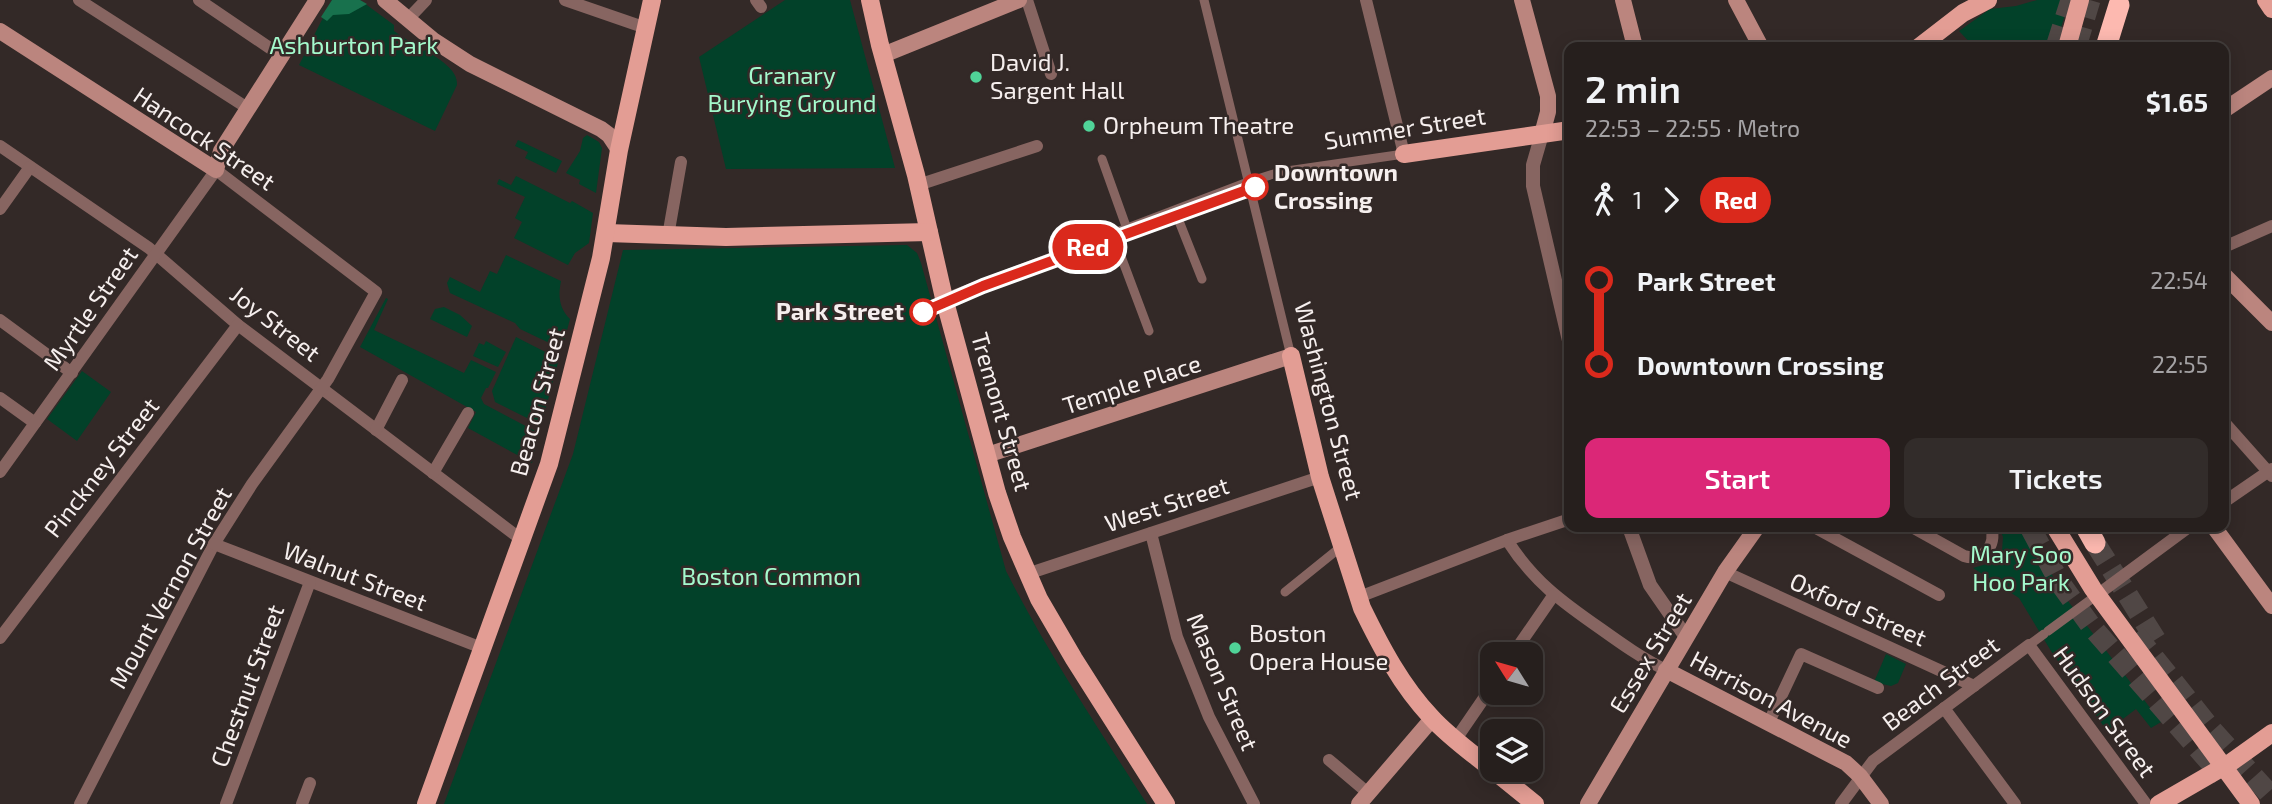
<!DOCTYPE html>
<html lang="en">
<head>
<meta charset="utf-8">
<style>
  :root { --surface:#261f1d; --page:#322c2a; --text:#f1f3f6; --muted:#a4a2a4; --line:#423d3b; --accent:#db2777 }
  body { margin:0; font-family:"Exo 2",sans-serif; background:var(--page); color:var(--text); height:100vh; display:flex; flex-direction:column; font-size:26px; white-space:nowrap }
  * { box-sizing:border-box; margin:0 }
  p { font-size:23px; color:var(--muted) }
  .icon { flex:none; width:38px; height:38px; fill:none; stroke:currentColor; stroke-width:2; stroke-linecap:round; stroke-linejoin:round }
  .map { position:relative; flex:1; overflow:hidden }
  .drawer { position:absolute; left:1564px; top:42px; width:665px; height:490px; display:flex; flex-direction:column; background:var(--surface); border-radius:14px; box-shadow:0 4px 18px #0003,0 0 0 2px var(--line) }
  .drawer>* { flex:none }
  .badge { padding:0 14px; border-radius:23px; font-size:24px; line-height:46px }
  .needle { width:46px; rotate:307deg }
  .fabs { position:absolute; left:1480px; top:642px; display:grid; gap:14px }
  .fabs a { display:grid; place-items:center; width:63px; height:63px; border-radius:14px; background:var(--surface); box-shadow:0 4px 18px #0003,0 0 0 2px var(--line); font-size:35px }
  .map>.badge { position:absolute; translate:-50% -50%; box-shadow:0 0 0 4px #fff }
  .legs { display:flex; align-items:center; gap:10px; height:77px; padding:0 21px; font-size:23px }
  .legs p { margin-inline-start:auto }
  .head { display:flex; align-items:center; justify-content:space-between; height:119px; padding:0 21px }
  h1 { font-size:38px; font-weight:600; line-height:52px }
  .action { display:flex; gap:14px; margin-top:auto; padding:14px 21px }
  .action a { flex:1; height:80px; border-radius:14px; background:var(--accent); color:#fff; font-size:28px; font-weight:600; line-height:80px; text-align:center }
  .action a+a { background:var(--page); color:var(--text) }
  ul { padding:0 21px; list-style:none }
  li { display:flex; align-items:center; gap:24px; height:84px; font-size:26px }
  li i { display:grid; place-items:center; width:10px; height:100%; margin:0 9px; background:currentColor }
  li i::after { content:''; width:18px; height:18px; margin:-9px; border:5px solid; border-radius:50%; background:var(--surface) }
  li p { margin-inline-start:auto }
  li:first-child i { background:linear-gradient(#0000 50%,currentColor 0) }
  li:last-child i { background:linear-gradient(currentColor 50%,#0000 0) }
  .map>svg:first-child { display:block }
  .green { fill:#024129 }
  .forest { fill:#18714d }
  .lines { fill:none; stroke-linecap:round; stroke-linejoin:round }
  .motorway-tunnel { stroke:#504745; stroke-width:21; stroke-dasharray:21 10; stroke-linecap:butt }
  .pedestrian { stroke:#876561; stroke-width:9 }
  .minor { stroke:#876561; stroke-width:12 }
  .tertiary { stroke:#876561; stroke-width:14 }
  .secondary { stroke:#bb857e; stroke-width:16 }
  .primary { stroke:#e39d94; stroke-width:18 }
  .motorway { stroke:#fdb9b0; stroke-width:21 }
  .line-1-casing { stroke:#fff; stroke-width:16 }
  .line-1 { stroke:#da291c; stroke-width:10 }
  .poi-dot { fill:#50d398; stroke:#332927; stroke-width:2.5 }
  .stop-1-dot { fill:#fff; stroke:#da291c; stroke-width:3.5 }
  .labels { text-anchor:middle; stroke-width:5; stroke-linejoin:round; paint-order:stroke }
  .park-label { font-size:24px; fill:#a4facd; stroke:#332927 }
  .poi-label { font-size:24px; fill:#f6efee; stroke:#332927; text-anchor:start }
  .street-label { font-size:24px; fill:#f6efee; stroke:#332927 }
  .stop-label { font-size:24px; font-weight:bold; fill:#f6efee; stroke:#332927; text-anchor:start }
</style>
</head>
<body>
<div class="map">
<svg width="2272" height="804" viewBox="0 0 2272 804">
  <rect width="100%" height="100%" fill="#332927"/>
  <g class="green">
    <path d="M332,0H360L394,25V31L423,51L426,50C438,59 458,69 457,85L435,131L299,65Z"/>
    <polygon points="785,0 850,0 895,168 726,169 699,57"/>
    <polygon points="2037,0 2066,0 2067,2 2064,18 2055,47 1974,47 1959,31 1990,9 2016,6"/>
    <polygon points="587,135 599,142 602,148 596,193 579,184 580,180 566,173 580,151 583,138"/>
    <polygon points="518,140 562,161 556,173 525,158 528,152 515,146"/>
    <polygon points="516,176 570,203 572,201 593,213 589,243 575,253 568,265 514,238 522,222 515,218 525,197 497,184 499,179 511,185"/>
    <path d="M907,245L917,253L921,263L1006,571C1047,652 1098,728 1147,804H444L573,454L623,250Z"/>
    <path d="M506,255L561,281C558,296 559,308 570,319L562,349L520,329L515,323L450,293L447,283L450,277L480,292L490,271L497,274Z"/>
    <polygon points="386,298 388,299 374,330 464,373 471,360 496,372 488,388 486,388 481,398 484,404 539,433 532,463 468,428 476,412 360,347"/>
    <polygon points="444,307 460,315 472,326 467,337 430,319 435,309"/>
    <polygon points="516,337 559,359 542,422 533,421 495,402 492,391"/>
    <polygon points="486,341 506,352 498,367 473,356 479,343 484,345"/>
    <polygon points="82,371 111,392 77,441 47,419"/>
    <polygon points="1999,527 2027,527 2061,592 2161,722 2151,728 2136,709 2107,731 2051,651 2019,598 1973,568 1990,563 2002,551 2003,537"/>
    <polygon points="1886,654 1906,664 1898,683 1891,686 1874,682"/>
  </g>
  <polygon class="forest" points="332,0 360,0 367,4 349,14 333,15 327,21 321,17"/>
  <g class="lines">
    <g class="motorway-tunnel">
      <polyline points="2056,47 2071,0"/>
      <polyline points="2076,47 2090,0"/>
      <polyline points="2030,527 2060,583 2091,626 2222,776"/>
      <polyline points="2095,543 2159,645"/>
      <polyline points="2135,634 2211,729 2272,797"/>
    </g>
    <g class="pedestrian">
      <polyline points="1204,0 1291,356"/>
      <polyline points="1102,159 1127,229"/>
      <polyline points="1175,211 1202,279"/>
      <polyline points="1113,235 1149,331"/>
      <polyline points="944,298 1248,182 1280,172 1404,154"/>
      <polyline points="1285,592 1342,546"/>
      <polyline points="2048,631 2097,595"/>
      <polyline points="2029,645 2044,634"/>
    </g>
    <g class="minor">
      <polyline points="79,0 249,109"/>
      <polyline points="199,0 283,57"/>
      <polyline points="565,0 646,28"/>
      <polyline points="756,0 761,7"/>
      <polyline points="1027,0 1051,74"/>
      <polyline points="1366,0 1404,154"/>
      <polyline points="408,19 426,0"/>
      <polyline points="0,146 149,248 238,325 522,540"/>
      <polyline points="918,185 1037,146"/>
      <polyline points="0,209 30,167"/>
      <polyline points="668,236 681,162"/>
      <polyline points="2224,247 2272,226"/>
      <polyline points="0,320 72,373"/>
      <polyline points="0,398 35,423"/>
      <polyline points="2224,422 2272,476"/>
      <polyline points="376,430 402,380"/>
      <polyline points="0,472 216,170 376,292 328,379 252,484 214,544 80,804"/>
      <polyline points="433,473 468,413"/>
      <polyline points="2224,502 2272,469"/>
      <polyline points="1814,527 1939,595"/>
      <path d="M1912,527L1964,556C1983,562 1997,546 1991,527"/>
      <polyline points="1151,533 1177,637 1209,717 1254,804"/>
      <path d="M1507,540C1533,581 1562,602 1601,629C1622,644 1643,659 1666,670"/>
      <polyline points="214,544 482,648"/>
      <polyline points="1725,572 1974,686"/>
      <polyline points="1027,574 1320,477"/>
      <polyline points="2097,595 2189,527"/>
      <polyline points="1359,597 1507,540 1570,519"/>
      <polyline points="0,638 238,325"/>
      <polyline points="1513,654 1553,596"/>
      <polyline points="1944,708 2015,804"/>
      <polyline points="1769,722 1801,654 1878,688"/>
      <polyline points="1456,739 1493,685"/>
      <polyline points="1329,760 1368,793"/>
      <polyline points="226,804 310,582"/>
      <polyline points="302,804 310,783"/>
      <polyline points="1841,804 1873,761 2029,645 2146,804"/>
    </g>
    <g class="tertiary">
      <polyline points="1542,134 1533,165 1533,186 1570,345"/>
      <polyline points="1629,527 1650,585 1686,637"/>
    </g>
    <g class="secondary">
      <polyline points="385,0 433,40 470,64 601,129 609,135 619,150"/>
      <polyline points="1522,0 1548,96 1548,112 1542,134"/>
      <polyline points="1623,0 1635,47"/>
      <polyline points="1736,0 1761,47"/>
      <polyline points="0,31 216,170 221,151 317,0"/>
      <polyline points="883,55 1019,0"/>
      <polyline points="2224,110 2272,78"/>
      <polyline points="2224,275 2272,323"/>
      <polyline points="987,455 1291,356"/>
      <polyline points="2214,527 2272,606"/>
      <polyline points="1666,670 1846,763 1860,776 1881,804"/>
      <polyline points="1359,804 1432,719"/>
      <polyline points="1588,804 1725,572 1757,527"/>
    </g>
    <g class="primary">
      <polyline points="870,0 880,45 916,175 944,298 997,493 1012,537 1039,599 1074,659 1166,804"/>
      <polyline points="2266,0 2272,9"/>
      <polyline points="1919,47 1963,13 1988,0"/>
      <polyline points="2067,47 2080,0"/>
      <polyline points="1404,154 1570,130"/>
      <polyline points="607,233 726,237 929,232"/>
      <path d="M1291,356L1320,477L1362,608C1381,647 1401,685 1431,717C1449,737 1472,753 1493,770"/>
      <polyline points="2055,527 2093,589 2251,804"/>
      <polyline points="1493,770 1535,804"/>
      <polyline points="426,804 549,464 601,258 619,150 652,0"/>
      <polyline points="2159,804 2230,763 2272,733"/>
    </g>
    <g class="motorway">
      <polyline points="2106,47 2119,5"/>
      <polyline points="2086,527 2095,543"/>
    </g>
  </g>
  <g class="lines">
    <defs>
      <polyline id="line-1" points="923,312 983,286 1255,187"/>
    </defs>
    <use href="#line-1" class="line-1-casing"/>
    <use href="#line-1" class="line-1"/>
  </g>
  <g class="poi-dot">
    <circle cx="976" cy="77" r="7"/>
    <circle cx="1089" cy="126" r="7"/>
    <circle cx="1235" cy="648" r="7"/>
  </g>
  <g class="stop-1-dot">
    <circle cx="1255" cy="187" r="12"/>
    <circle cx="923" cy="312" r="12"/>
  </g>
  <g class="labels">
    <g class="park-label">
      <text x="354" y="54">Ashburton Park</text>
      <text x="792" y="84">Granary<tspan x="792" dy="28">Burying Ground</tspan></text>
      <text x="2021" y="563">Mary Soo<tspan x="2021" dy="28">Hoo Park</tspan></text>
      <text x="771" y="585">Boston Common</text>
    </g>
    <g class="poi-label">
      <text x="990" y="71">David J.<tspan x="990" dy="28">Sargent Hall</tspan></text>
      <text x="1103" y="134">Orpheum Theatre</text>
      <text x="1249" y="642">Boston<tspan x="1249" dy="28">Opera House</tspan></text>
    </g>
    <g class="street-label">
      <text transform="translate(1405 129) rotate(-9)" y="8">Summer Street</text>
      <text transform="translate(204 139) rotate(34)" y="8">Hancock Street</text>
      <text transform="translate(91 309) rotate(-55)" y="8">Myrtle Street</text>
      <text transform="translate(275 324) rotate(38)" y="8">Joy Street</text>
      <text transform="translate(1132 385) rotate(-18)" y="8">Temple Place</text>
      <text transform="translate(1328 401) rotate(75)" y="8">Washington Street</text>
      <text transform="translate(538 402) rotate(-75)" y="8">Beacon Street</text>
      <text transform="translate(1001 412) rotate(74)" y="8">Tremont Street</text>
      <text transform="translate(102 468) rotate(-52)" y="8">Pinckney Street</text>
      <text transform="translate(1167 505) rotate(-18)" y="8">West Street</text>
      <text transform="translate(355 577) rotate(21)" y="8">Walnut Street</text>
      <text transform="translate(171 588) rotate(-61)" y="8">Mount Vernon Street</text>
      <text transform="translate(1858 610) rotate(24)" y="8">Oxford Street</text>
      <text transform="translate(1651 653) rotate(-59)" y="8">Essex Street</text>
      <text transform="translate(1222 682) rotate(67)" y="8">Mason Street</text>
      <text transform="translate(1941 684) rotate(-37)" y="8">Beach Street</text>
      <text transform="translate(248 686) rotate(-70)" y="8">Chestnut Street</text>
      <text transform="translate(1771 700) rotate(28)" y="8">Harrison Avenue</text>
      <text transform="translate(2104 712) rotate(54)" y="8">Hudson Street</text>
    </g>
    <g class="stop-label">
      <text x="1274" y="181">Downtown<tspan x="1274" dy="28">Crossing</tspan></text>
      <text x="904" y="320" text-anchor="end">Park Street</text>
    </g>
  </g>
</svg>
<div class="fabs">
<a><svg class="needle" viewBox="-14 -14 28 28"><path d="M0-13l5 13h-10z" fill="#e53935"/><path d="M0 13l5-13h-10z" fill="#a4a2a4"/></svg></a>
<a><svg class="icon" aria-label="layers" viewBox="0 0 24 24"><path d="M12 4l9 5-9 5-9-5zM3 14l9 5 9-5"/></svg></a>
</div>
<b class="badge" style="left:1088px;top:247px;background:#da291c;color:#fff">Red</b>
<section class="drawer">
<div class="head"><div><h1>2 min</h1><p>22:53 – 22:55 · Metro</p></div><b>$1.65</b></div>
<div class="legs"><svg class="icon" aria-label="walk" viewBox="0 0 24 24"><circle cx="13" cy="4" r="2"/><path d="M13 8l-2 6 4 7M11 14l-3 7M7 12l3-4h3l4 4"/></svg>1<svg class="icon" aria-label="forward" viewBox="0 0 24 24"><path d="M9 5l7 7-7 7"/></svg><b class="badge" style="background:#da291c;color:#fff">Red</b></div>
<ul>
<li><i style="color:#da291c"></i><b>Park Street</b><p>22:54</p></li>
<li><i style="color:#da291c"></i><b>Downtown Crossing</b><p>22:55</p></li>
</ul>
<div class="action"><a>Start</a><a>Tickets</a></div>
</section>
</div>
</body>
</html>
